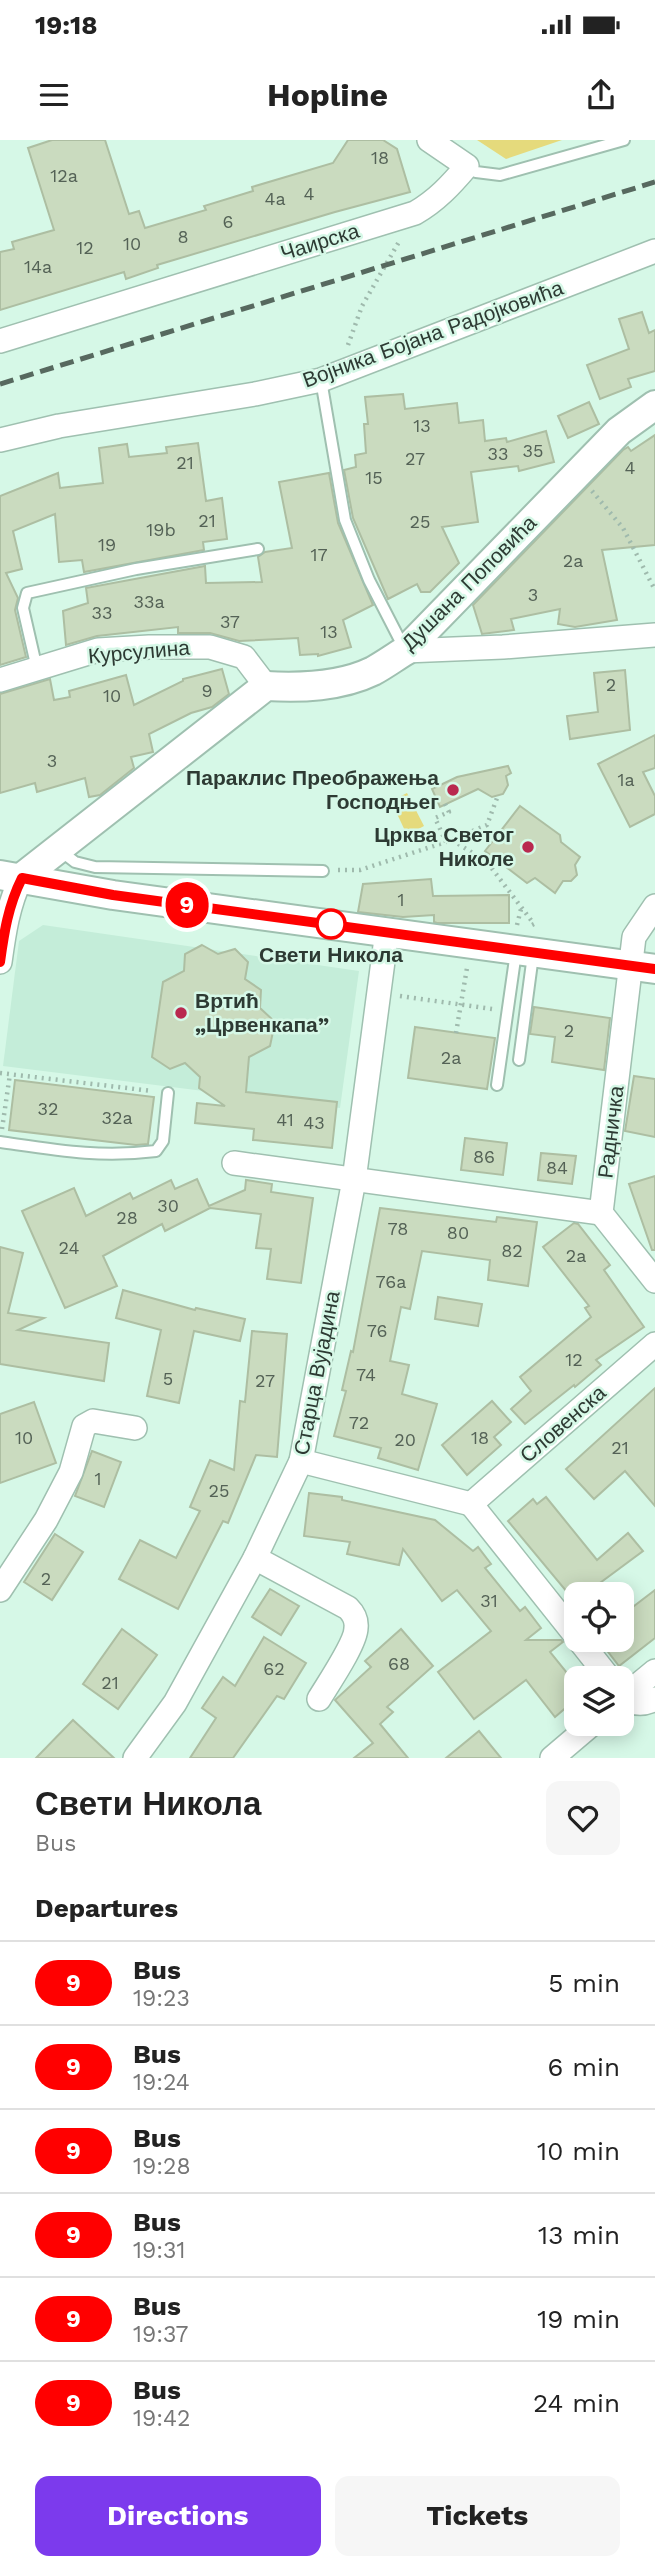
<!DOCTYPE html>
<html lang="en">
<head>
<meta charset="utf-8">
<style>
  :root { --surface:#fff; --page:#f6f6f6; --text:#222; --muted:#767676; --line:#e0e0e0; --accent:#7c3aed }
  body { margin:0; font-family:"Work Sans",sans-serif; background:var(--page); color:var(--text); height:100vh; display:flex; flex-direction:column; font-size:26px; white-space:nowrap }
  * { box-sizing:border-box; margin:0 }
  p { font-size:23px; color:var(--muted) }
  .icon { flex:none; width:38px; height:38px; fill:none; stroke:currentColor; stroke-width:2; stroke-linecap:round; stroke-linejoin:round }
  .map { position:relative; height:1618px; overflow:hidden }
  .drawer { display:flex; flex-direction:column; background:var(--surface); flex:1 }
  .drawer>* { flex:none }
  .badge { padding:0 14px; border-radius:23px; font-size:24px; line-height:46px }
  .buttons { position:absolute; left:564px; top:1442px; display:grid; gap:14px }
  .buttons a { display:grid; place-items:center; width:70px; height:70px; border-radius:14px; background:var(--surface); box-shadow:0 4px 18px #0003; font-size:35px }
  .map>.badge { position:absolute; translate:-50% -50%; box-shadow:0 0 0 4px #fff }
  h2 { padding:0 35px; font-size:26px; line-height:63px }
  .round { display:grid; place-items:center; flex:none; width:74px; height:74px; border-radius:14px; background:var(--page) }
  .head { display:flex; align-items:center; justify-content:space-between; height:119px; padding:0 35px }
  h1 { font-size:33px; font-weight:700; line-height:52px }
  .cta { display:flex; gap:14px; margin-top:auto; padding:14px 35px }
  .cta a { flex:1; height:80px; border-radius:14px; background:var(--accent); color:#fff; font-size:28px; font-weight:700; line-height:80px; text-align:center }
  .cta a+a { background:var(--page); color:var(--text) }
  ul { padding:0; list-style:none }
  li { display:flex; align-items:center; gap:21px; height:84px; padding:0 35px; border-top:2px solid var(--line) }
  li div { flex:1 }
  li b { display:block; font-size:26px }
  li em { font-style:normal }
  li .badge { min-width:77px; font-weight:700; text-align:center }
  .status { display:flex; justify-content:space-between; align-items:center; height:49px; padding:0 35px; background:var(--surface); direction:ltr }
  .status svg { height:19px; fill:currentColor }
  header { display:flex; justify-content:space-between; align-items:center; height:91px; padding:0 35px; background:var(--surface); font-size:32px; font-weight:700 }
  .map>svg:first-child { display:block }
  .built { fill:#c4edd9 }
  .green { fill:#e5da7c }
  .building { fill:#cadbbf; stroke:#adbea2; stroke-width:2 }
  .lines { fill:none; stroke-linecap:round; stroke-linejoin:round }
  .service-casing { stroke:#9fc0b0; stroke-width:14 }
  .minor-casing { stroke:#9fc0b0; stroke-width:26 }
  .tertiary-casing { stroke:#9fc0b0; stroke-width:32 }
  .path { stroke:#9fbaad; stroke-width:4.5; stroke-dasharray:2 5; stroke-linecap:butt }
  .service { stroke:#fff; stroke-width:10 }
  .minor { stroke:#fff; stroke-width:23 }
  .tertiary { stroke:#fff; stroke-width:28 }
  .rail { stroke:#57695f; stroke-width:5; stroke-dasharray:14 7; stroke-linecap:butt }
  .line-casing { stroke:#fff; stroke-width:16 }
  .line { stroke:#f00; stroke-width:10 }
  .poi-dot { fill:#b9294f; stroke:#d6f8e7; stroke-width:2.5 }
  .stop-dot { fill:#fff; stroke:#f00; stroke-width:3.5 }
  .labels { text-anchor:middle; stroke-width:5; stroke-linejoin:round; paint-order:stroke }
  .number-label { font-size:18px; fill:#546256 }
  .street-label { font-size:21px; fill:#2d3a33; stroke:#d6f8e7 }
  .poi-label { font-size:21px; font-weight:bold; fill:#2d3a33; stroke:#d6f8e7; text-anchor:end }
  .stop-label { font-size:21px; font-weight:bold; fill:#2d3a33; stroke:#d6f8e7 }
</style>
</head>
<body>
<div class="status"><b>19:18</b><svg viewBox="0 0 49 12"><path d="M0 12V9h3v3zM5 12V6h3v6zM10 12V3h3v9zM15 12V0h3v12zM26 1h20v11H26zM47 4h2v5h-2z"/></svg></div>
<header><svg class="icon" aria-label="menu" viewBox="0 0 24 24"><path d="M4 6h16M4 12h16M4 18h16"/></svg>Hopline<svg class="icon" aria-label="share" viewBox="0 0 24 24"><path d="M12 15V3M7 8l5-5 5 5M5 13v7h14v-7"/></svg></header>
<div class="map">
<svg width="655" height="1618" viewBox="0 0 655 1618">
  <rect width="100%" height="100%" fill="#d6f8e7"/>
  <polygon class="built" points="43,785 359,831 340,968 3,926 19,801"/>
  <g class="green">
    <polygon points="477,0 562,0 506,19"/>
    <polygon points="407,653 424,686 407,695 391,661"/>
  </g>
  <g class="building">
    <polygon points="52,0 105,0 129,74 139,71 145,88 206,70 204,66 253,51 252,47 333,23 348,0 383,0 397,9 410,52 335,72 157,125 158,128 126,139 124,132 0,170 0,112 14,109 12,102 54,90 28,8"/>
    <polygon points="642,172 649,193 655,190 655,231 628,239 631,247 600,259 587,225 629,209 619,179"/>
    <polygon points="403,254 405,269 457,263 459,283 483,280 485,301 506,298 507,302 546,291 554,322 519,331 518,326 471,332 478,382 442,387 459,423 430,452 421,452 417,444 388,459 353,378 344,330 356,327 355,315 366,313 364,284 368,284 365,257"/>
    <polygon points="589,262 599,284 568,298 558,276"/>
    <polygon points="655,295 655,405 602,410 617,480 575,487 558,484 560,469 511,479 514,490 482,494 473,465 623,310 628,307 631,311"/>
    <polygon points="198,303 206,361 222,358 227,399 203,402 204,410 84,432 82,420 59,422 55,374 13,391 22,429 6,433 18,458 15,470 26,517 0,525 0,356 58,333 60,348 103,343 99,308 127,304 129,317 167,313 166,307"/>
    <polygon points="329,333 338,383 373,465 343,480 351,507 318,516 318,514 300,515 298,498 239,501 210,493 178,493 178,487 97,496 66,505 63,471 88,463 86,448 205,426 206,443 262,442 258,417 265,412 292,408 279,342"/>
    <polygon points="222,529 229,554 212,567 191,573 149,594 153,612 131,617 134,628 100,655 89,657 85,638 37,652 35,643 0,653 0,554 50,539 54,560 70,557 69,551 126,535 134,565 183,541 183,539"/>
    <polygon points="625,530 630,590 570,599 567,576 598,572 594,533"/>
    <polygon points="655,595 655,628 643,632 655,656 655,674 630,687 598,624"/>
    <polygon points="508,626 511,633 506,636 508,645 503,654 492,657 478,649 440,667 432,649 457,637"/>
    <polygon points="520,666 560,695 561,702 580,717 575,725 577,735 571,741 563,741 555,753 535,738 527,743 485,711"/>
    <polygon points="431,739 433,756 509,755 509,783 437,783 434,782 434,775 403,777 358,772 363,744"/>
    <polygon points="202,805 218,814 235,809 248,822 245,839 261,850 260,868 275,882 270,906 249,917 246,952 337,962 332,1008 253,1000 254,989 195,983 197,963 225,966 199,948 200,937 185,923 170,929 152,917 163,842 184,831 185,814"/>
    <polygon points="534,867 610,878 604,930 552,922 555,897 530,894"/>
    <polygon points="415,887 495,898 487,949 408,938"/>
    <polygon points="634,936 655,939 655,997 625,991"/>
    <polygon points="15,940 154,957 148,1004 136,1005 9,990"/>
    <polygon points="465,998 507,1003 503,1035 461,1030"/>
    <polygon points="541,1013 576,1016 572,1044 538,1040"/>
    <polygon points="655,1036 655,1110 652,1110 629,1044"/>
    <polygon points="197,1039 209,1066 245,1050 246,1040 272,1044 271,1052 313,1058 301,1143 267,1139 271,1109 256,1108 261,1074 210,1068 165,1091 162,1084 103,1116 117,1146 65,1168 22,1071 74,1048 86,1076 130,1053 133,1059 171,1040 175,1049"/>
    <polygon points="380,1068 496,1082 497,1077 537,1082 528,1146 488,1140 490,1120 422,1111 410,1169 401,1167 390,1221 409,1225 402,1254 437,1264 418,1330 378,1318 381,1308 334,1296 346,1251 342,1250 351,1211 353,1212"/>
    <polygon points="574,1083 578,1084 610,1125 604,1130 644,1187 596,1220 601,1225 575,1247 574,1245 525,1284 511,1269 531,1251 520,1237 591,1177 585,1168 589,1166 543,1107"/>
    <polygon points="0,1107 23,1113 8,1173 44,1178 18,1190 109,1203 104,1241 0,1224"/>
    <polygon points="123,1150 195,1170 196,1168 245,1179 240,1201 194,1191 179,1263 147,1256 161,1190 116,1178"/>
    <polygon points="438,1157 482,1164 478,1186 435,1179"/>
    <polygon points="252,1191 287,1194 277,1317 256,1315 228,1383 223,1381 178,1469 119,1439 140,1400 176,1418 200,1371 190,1367 210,1320 234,1330 240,1261 245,1262"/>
    <polygon points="655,1248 655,1366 625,1331 594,1359 566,1329"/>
    <polygon points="492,1261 511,1282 494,1297 501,1305 467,1335 442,1305"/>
    <polygon points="34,1262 56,1323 0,1343 0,1274"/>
    <polygon points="92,1311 121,1322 104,1367 75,1356"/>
    <polygon points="309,1353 342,1357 342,1360 435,1380 473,1411 478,1407 491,1424 485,1428 520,1471 525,1467 541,1488 526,1500 561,1500 563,1502 550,1512 576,1544 576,1559 555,1577 526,1540 474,1579 438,1532 491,1491 457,1450 442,1461 403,1409 399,1425 347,1414 350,1402 304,1396"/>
    <polygon points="546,1357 597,1420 628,1393 643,1411 585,1454 576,1454 576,1458 572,1458 508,1381 533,1359 537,1364"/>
    <polygon points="55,1394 83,1412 52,1460 24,1442"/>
    <polygon points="270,1449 299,1466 281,1495 252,1477"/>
    <polygon points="655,1450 655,1498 619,1526 599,1500 621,1500 621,1476"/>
    <polygon points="122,1489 157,1515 118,1569 83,1544"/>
    <polygon points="401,1489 433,1526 387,1567 393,1572 380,1584 408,1618 354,1618 373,1603 335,1560 371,1527 365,1521"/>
    <polygon points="264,1497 306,1523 284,1559 277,1556 233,1618 190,1618 216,1578 202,1568 223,1537 235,1546"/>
    <polygon points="73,1580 114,1618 36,1618"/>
    <polygon points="479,1591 501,1618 446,1618"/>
  </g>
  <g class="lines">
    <defs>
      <g id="service">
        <polyline points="467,26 476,32 500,35 624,0"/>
        <polyline points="321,240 345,380 369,440 404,508"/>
        <polyline points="37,529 23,468 27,453 136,429 258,409"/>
        <polyline points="58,709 75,722 95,727 323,731"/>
        <polyline points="519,920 533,815"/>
        <polyline points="497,945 516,812"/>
        <path d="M0,1002C56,1010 99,1018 156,1011L163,1001L168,953"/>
      </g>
      <g id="minor">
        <path d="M0,201L415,73C436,61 451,45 467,26L429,0"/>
        <polyline points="0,300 59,286 255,254 321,240 655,111"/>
        <polyline points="405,511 503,507 655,495"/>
        <polyline points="0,540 98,510 149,507 210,507 244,517 266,546"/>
        <polyline points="655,766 634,797 601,1073 655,1141"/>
        <path d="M0,822C4,793 8,765 21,738"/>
        <polyline points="234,1023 601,1073"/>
        <polyline points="301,1321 471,1364 655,1204"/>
        <polyline points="471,1364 576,1496"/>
        <path d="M255,1418L348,1468C354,1474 357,1480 356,1488C356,1503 328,1544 319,1559"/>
        <polyline points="0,1450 46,1380 71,1332 84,1286 93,1281 135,1288"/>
        <polyline points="579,1500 609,1538"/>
        <path d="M621,1554C632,1565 642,1566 655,1559"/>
        <polyline points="621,1559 655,1531"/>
        <polyline points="135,1618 175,1563 255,1418 301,1321 354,1040 387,791"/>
        <polyline points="552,1618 592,1584"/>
      </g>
      <g id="tertiary">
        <polyline points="0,735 113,755 655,829"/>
        <path d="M21,738L266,546C301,548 340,547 373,531C384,525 395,517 405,511L619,291L655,265"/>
      </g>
    </defs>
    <use href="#service" class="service-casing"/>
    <use href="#minor" class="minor-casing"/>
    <use href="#tertiary" class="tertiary-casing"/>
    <g class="path">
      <polyline points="348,205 362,166 400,100"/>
      <polyline points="592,351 623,388 655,450"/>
      <polyline points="445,664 449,672 435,678 446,702"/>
      <polyline points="453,699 487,685 497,658"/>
      <polyline points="338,730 360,730 452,700 487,722 534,784 530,786"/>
      <polyline points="517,785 521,769"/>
      <polyline points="400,856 492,869"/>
      <polyline points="456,893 467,828"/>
      <polyline points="0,933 152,951"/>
      <polyline points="2,989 10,934"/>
    </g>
    <use href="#service" class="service"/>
    <use href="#minor" class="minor"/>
    <use href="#tertiary" class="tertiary"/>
    <polyline class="rail" points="0,244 655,42"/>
  </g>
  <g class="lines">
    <defs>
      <path id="line" d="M0,822C4,793 8,766 22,738L113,755L655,829"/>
    </defs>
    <use href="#line" class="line-casing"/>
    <use href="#line" class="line"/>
  </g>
  <g class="poi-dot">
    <circle cx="453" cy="650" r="7"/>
    <circle cx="528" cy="707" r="7"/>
    <circle cx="181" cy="873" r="7"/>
  </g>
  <circle class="stop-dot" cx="331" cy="784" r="14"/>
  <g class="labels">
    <g class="number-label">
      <text x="380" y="24">18</text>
      <text x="64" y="42">12a</text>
      <text x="309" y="60">4</text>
      <text x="275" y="65">4a</text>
      <text x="228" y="88">6</text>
      <text x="183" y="103">8</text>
      <text x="132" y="110">10</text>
      <text x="85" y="114">12</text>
      <text x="38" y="133">14a</text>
      <text x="422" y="292">13</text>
      <text x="533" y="317">35</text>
      <text x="498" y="320">33</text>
      <text x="415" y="325">27</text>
      <text x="185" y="329">21</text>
      <text x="630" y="334">4</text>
      <text x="374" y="344">15</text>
      <text x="207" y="387">21</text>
      <text x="420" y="388">25</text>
      <text x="161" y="396">19b</text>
      <text x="107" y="411">19</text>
      <text x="319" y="421">17</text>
      <text x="573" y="427">2a</text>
      <text x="533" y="461">3</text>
      <text x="149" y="468">33a</text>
      <text x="102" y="479">33</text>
      <text x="230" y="488">37</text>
      <text x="329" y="498">13</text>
      <text x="611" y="551">2</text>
      <text x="207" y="557">9</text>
      <text x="112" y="562">10</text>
      <text x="52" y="627">3</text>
      <text x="626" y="646">1a</text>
      <text x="401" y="766">1</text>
      <text x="569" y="897">2</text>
      <text x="451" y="924">2a</text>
      <text x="48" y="975">32</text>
      <text x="117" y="984">32a</text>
      <text x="285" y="986">41</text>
      <text x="314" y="989">43</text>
      <text x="484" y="1023">86</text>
      <text x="557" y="1034">84</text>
      <text x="168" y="1072">30</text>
      <text x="127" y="1084">28</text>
      <text x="398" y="1095">78</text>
      <text x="458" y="1099">80</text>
      <text x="69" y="1114">24</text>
      <text x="512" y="1117">82</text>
      <text x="576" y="1122">2a</text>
      <text x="391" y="1148">76a</text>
      <text x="377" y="1197">76</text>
      <text x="574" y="1226">12</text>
      <text x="366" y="1241">74</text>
      <text x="168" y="1245">5</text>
      <text x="265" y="1247">27</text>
      <text x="359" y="1289">72</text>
      <text x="24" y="1304">10</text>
      <text x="480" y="1304">18</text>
      <text x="405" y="1306">20</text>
      <text x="620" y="1314">21</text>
      <text x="98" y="1345">1</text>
      <text x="219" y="1357">25</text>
      <text x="46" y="1445">2</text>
      <text x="489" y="1467">31</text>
      <text x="399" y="1530">68</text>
      <text x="274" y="1535">62</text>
      <text x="110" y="1549">21</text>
    </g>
    <g class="street-label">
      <text transform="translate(320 102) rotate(-17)" y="7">Чаирска</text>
      <text transform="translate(433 194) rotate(-20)" y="7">Војника Бојана Радојковића</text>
      <text transform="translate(469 443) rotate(-45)" y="7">Душана Поповића</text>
      <text transform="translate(139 512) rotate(-5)" y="7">Курсулина</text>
      <text transform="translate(611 992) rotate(-83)" y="7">Радничка</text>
      <text transform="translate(317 1233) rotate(-79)" y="7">Старца Вујадина</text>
      <text transform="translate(563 1284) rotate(-41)" y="7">Словенска</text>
    </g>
    <g class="poi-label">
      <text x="439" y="645">Параклис Преображења<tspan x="439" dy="24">Господњег</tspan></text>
      <text x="514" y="702">Црква Светог<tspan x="514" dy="24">Николе</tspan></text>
      <text x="195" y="868" text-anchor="start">Вртић<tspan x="195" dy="24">„Црвенкапа”</tspan></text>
    </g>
    <g class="stop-label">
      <text x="331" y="822">Свети Никола</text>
    </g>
  </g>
</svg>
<div class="buttons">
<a><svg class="icon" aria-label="locate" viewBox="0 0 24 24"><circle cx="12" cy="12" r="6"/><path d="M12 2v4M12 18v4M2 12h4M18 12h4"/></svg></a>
<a><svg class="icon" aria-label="layers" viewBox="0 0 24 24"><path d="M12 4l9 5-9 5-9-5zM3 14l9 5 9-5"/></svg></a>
</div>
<b class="badge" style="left:187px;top:765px;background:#f00;color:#fff">9</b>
</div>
<section class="drawer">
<div class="head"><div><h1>Свети Никола</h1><p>Bus</p></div><a class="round"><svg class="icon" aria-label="heart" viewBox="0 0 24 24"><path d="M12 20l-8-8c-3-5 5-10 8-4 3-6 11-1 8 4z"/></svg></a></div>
<h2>Departures</h2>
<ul>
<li><span class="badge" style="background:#f00;color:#fff">9</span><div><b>Bus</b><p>19:23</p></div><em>5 min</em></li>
<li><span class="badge" style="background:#f00;color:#fff">9</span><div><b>Bus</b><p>19:24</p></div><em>6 min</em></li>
<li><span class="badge" style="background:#f00;color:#fff">9</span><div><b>Bus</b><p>19:28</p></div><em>10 min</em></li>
<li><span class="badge" style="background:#f00;color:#fff">9</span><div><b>Bus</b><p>19:31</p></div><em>13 min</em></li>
<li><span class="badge" style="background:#f00;color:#fff">9</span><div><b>Bus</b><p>19:37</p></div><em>19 min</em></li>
<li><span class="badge" style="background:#f00;color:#fff">9</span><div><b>Bus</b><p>19:42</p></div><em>24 min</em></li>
</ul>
<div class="cta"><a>Directions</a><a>Tickets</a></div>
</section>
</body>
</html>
